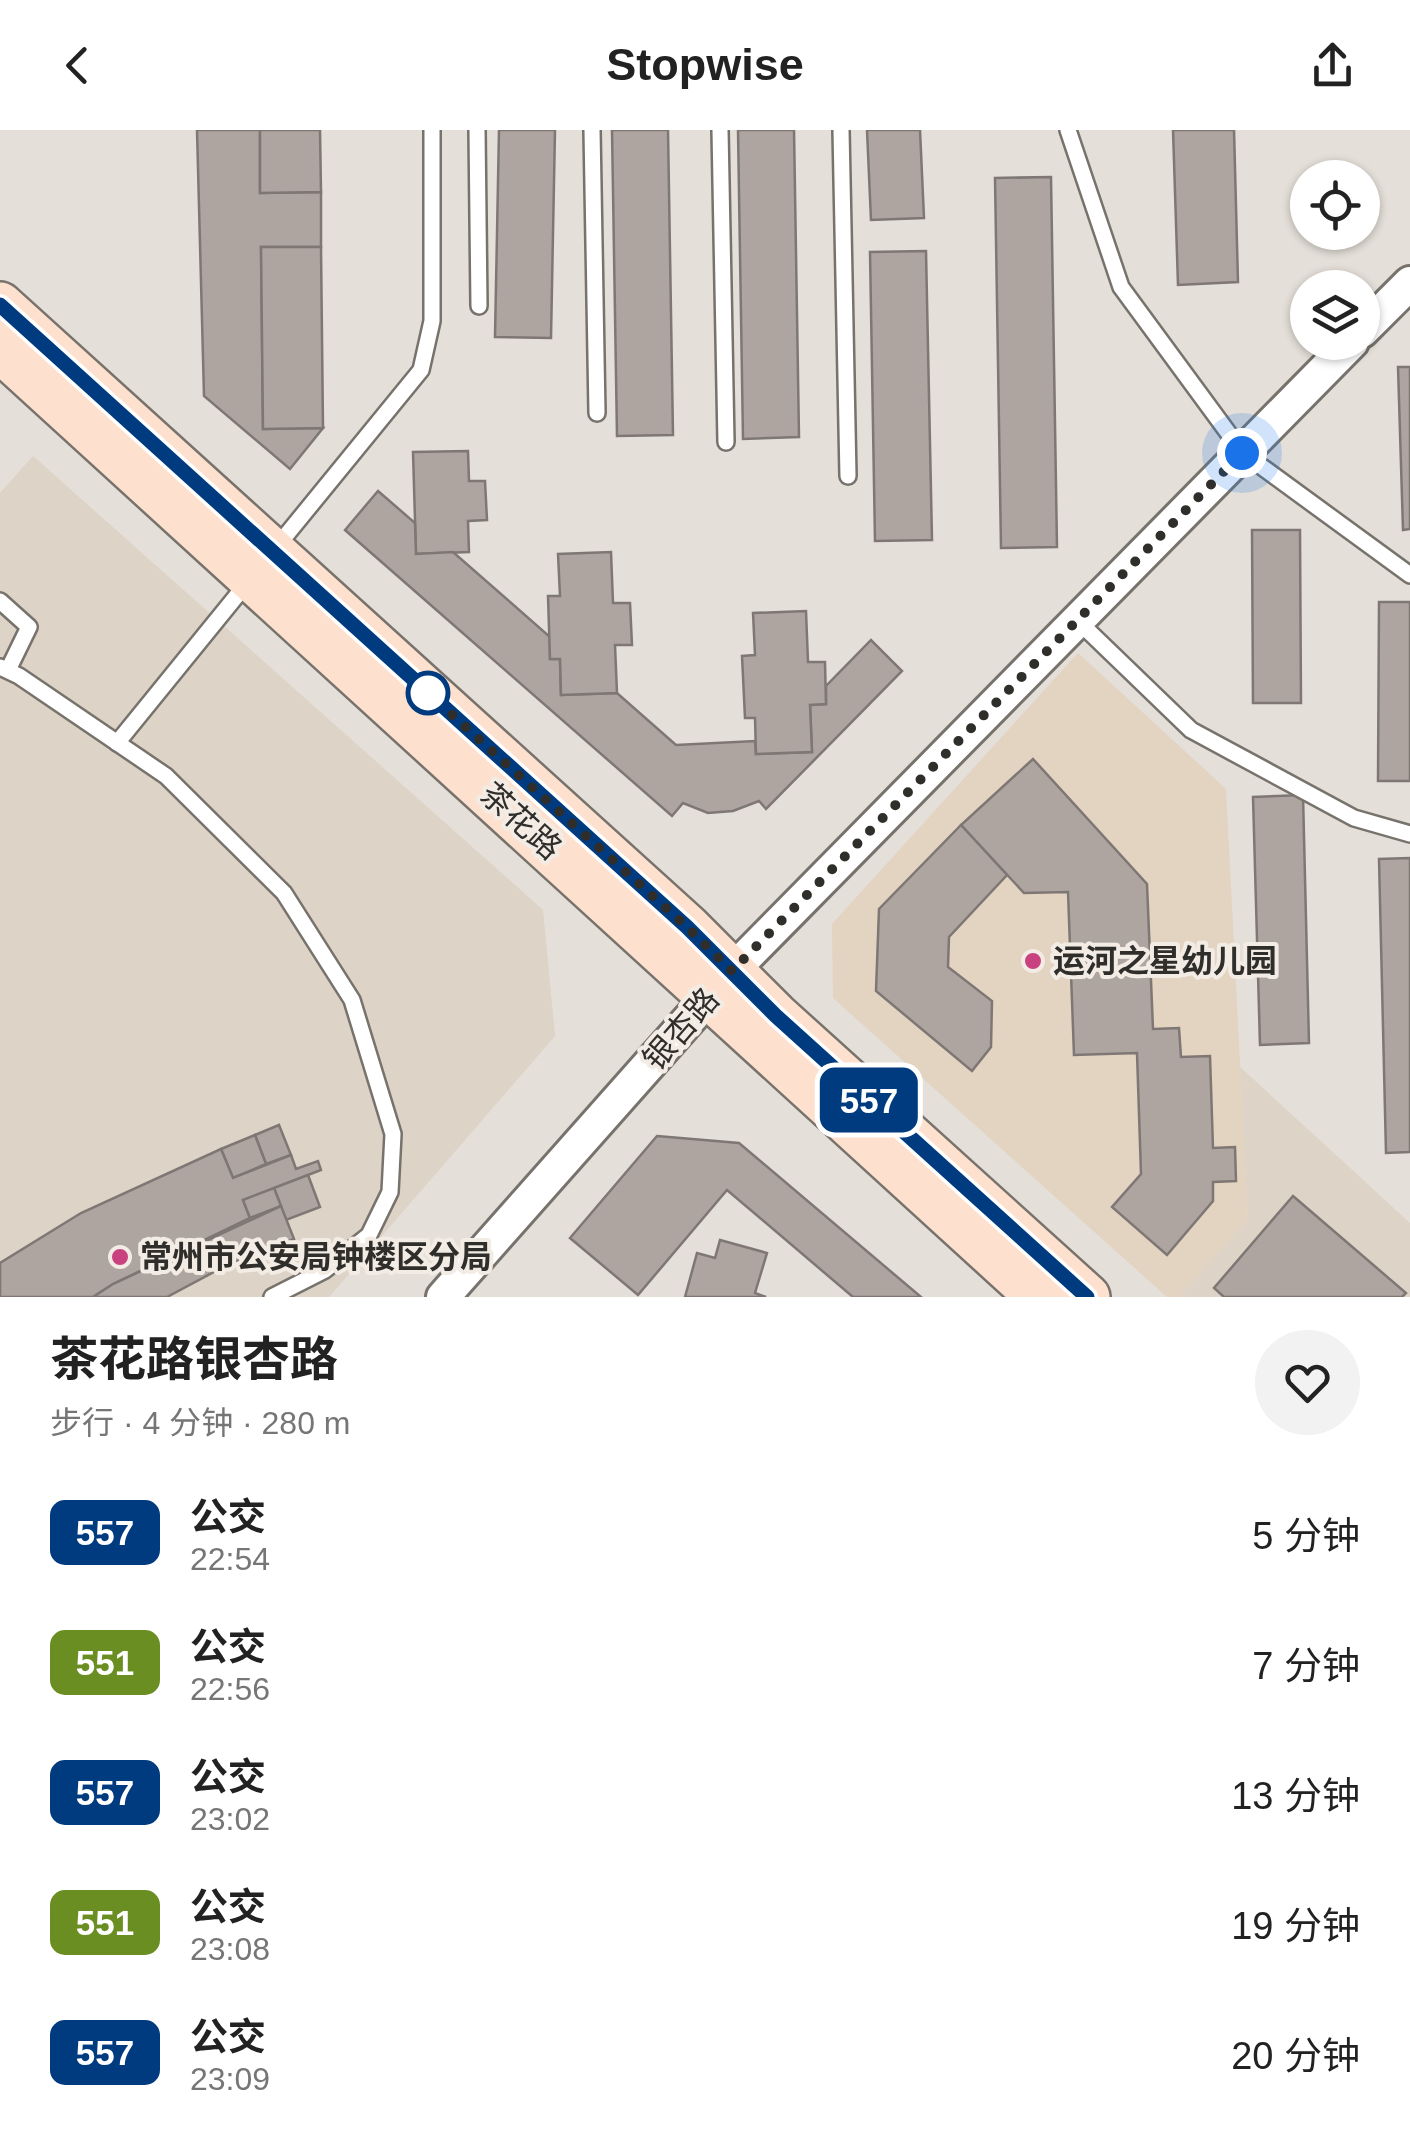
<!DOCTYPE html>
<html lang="zh">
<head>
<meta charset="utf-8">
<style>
  :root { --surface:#fff; --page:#f2f2f2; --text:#222; --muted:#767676 }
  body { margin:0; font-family:Arial,"Noto Sans SC",sans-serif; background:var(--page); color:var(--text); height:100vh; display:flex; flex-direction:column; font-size:38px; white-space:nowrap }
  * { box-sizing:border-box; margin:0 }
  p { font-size:32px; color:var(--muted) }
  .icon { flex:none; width:55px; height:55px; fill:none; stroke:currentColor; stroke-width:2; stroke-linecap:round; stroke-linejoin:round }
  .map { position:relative; height:1167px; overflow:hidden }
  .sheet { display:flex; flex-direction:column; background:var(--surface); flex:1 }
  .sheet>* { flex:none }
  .badge { padding:0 20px; border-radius:15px; font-size:35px; line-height:65px }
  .fabs { position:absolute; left:1290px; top:30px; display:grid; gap:20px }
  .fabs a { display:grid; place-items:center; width:90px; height:90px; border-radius:50%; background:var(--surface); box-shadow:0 2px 8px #0004; font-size:50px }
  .you { position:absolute; width:50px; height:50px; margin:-25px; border:8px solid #fff; border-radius:50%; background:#1a73e8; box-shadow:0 0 0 15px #1a73e833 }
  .map>.badge { position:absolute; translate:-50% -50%; box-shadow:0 0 0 5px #fff }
  .round { display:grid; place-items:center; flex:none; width:105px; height:105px; border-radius:52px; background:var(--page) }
  .head { display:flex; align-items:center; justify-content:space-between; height:170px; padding:0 50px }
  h1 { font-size:48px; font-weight:700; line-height:75px }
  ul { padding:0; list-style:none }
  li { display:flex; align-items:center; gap:30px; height:130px; padding:0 50px }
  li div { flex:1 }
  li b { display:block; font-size:38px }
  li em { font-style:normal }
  li .badge { min-width:110px; font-weight:700; text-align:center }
  header { display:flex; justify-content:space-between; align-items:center; height:130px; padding:0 50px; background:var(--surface); font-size:45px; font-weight:700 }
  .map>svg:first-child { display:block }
  .built { fill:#ddd3c6 }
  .education { fill:#e3d3c1 }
  .building { fill:#aea5a1; stroke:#7f7774; stroke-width:2.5 }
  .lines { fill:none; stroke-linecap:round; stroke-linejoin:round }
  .lane-casing { stroke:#77736c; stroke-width:20 }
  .street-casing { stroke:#77736c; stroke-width:38 }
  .secondary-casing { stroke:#77736c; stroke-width:50 }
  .lane { stroke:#fff; stroke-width:15 }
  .street { stroke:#fff; stroke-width:32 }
  .secondary { stroke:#fee0ce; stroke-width:45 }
  .line-casing { stroke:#fff; stroke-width:22 }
  .line { stroke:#003b80; stroke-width:15 }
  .walk { stroke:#302e2b; stroke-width:10; stroke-dasharray:0 18 }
  .stop-dot { fill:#fff; stroke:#003b80; stroke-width:5 }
  .poi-dot { fill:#c94280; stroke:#f2ece5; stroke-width:4 }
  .labels { text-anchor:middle; stroke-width:8; stroke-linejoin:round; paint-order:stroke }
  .street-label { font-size:32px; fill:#302e2b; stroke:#f2ece5 }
  .poi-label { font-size:32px; font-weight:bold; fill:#302e2b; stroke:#f2ece5; text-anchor:start }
</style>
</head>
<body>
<header><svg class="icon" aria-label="back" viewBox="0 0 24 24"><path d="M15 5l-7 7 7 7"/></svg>Stopwise<svg class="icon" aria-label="share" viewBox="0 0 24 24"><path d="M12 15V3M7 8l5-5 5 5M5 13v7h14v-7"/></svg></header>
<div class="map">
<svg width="1410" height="1167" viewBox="0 0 1410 1167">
  <rect width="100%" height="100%" fill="#e4dfd8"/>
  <g class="built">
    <polygon points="33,326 543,780 555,906 329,1167 0,1167 0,363"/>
    <polygon points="1240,937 1410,1093 1410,1167 1179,1167 1248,1089"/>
  </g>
  <polygon class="education" points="1078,523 1226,659 1248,1089 1179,1167 1167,1167 833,868 832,794"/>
  <g class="building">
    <polygon points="197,0 260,0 260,63 321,62 321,117 261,117 263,299 323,298 290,339 204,266"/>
    <polygon points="260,0 320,0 321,62 260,63"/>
    <polygon points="499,0 555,0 551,208 495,207"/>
    <polygon points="612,0 668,0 673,305 617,306"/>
    <polygon points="738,0 794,0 799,307 743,309"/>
    <polygon points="867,0 920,0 924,88 871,90"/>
    <polygon points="1173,0 1234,0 1238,152 1178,155"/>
    <polygon points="1051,47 1057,417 1001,418 995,48"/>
    <polygon points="261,117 321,117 323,298 263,299"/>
    <polygon points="926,121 932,410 875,411 870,122"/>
    <polygon points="1398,237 1410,237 1410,399 1403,400"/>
    <polygon points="468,321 469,351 485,351 487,390 468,391 469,422 416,424 413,322"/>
    <polygon points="378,361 415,393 416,424 453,422 550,507 550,529 560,529 561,565 617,563 676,615 755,611 756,624 812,622 810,575 826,574 826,556 871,510 902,541 766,679 759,671 733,681 708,683 683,673 672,686 345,400"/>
    <polygon points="1252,400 1300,400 1301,573 1253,573"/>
    <polygon points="611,422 613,473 630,473 632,515 615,515 617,563 561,565 560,529 550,529 548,466 560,466 558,424"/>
    <polygon points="1379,472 1410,472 1410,651 1378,651"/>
    <polygon points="806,481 808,532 825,532 826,574 810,575 812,622 756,624 755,588 745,588 742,526 755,525 753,483"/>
    <polygon points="1033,629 1147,754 1153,899 1179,898 1181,927 1210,926 1213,1018 1235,1017 1236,1051 1213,1052 1213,1071 1167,1125 1112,1077 1141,1044 1137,923 1074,925 1068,762 1024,763 961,695"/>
    <polygon points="1303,665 1309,913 1260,915 1253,667"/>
    <polygon points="961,695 1007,745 949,807 948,837 992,871 991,917 972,941 876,861 879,779"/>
    <polygon points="1410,728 1410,1022 1386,1023 1379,729"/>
    <polygon points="279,995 291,1025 266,1034 255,1005"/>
    <polygon points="255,1005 266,1034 233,1048 221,1019"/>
    <polygon points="657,1006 739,1013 921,1167 853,1167 727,1060 638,1165 570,1108"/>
    <polygon points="221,1019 233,1048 291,1025 296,1039 318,1031 321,1040 243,1070 250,1088 113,1154 93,1167 0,1167 0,1133 81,1083"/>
    <polygon points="308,1045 320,1077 286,1090 274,1058"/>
    <polygon points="274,1058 281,1076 250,1088 243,1070"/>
    <polygon points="1293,1066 1406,1163 1402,1167 1224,1167 1214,1158"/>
    <polygon points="281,1076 294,1109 227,1135 167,1167 93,1167 113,1154"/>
    <polygon points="720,1110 767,1123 755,1163 766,1167 685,1167 697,1123 715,1128"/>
  </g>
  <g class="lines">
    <defs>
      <g id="lane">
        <polyline points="477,0 479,176"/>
        <polyline points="592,0 597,283"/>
        <polyline points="720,0 726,312"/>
        <polyline points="841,0 848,346"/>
        <polyline points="1068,0 1121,157 1243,323 1410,445"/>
        <polyline points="274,420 421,240 432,191 432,0"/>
        <polyline points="0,471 29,497 8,540"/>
        <polyline points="1077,490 1191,600 1354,688 1410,704"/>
        <polyline points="0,537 19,546 166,646 284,763 352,870 393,1004 390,1062 369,1105 325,1140 272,1167"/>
        <polyline points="117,613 247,453"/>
      </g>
      <g id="street">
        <polyline points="1362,201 1410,153"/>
        <polyline points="443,1167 732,841 1352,212"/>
      </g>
      <g id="secondary">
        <polyline points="0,175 687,797 776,886 1087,1167"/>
        <polyline points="0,219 1039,1167"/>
      </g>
    </defs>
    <use href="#lane" class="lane-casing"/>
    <use href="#street" class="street-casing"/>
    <use href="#secondary" class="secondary-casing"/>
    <use href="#lane" class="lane"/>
    <use href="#street" class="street"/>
    <use href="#secondary" class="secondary"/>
  </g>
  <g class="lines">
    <defs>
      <polyline id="line" points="0,175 687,797 776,886 1087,1167"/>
    </defs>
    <use href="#line" class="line-casing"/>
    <use href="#line" class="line"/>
    <polyline class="walk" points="428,563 420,556 687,797 732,841 1242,323"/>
  </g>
  <circle class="stop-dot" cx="428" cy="563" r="20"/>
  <g class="poi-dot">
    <circle cx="1033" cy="831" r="10"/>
    <circle cx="120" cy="1127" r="10"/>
  </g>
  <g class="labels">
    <g class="street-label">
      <text transform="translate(521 691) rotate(42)" y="11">茶花路</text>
      <text transform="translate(681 899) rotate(-49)" y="11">银杏路</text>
    </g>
    <g class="poi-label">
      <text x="1053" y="842">运河之星幼儿园</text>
      <text x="140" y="1138">常州市公安局钟楼区分局</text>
    </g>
  </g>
</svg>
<div class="fabs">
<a><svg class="icon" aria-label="locate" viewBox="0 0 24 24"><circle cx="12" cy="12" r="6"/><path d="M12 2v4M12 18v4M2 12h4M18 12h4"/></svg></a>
<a><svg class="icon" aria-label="layers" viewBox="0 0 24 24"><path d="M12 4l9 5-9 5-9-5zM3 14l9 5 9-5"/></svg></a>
</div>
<div class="you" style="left:1242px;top:323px"></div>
<b class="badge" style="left:869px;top:970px;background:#003b80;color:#fff">557</b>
</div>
<section class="sheet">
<div class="head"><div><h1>茶花路银杏路</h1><p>步行 · 4 分钟 · 280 m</p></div><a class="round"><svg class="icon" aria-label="heart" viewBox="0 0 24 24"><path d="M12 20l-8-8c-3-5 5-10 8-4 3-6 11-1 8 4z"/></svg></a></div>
<ul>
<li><span class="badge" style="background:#003b80;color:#fff">557</span><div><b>公交</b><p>22:54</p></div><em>5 分钟</em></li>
<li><span class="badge" style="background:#6b8e23;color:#fff">551</span><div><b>公交</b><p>22:56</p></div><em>7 分钟</em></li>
<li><span class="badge" style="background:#003b80;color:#fff">557</span><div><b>公交</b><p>23:02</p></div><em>13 分钟</em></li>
<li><span class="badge" style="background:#6b8e23;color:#fff">551</span><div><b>公交</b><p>23:08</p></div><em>19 分钟</em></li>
<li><span class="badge" style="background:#003b80;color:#fff">557</span><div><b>公交</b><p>23:09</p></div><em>20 分钟</em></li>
</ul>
</section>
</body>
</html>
